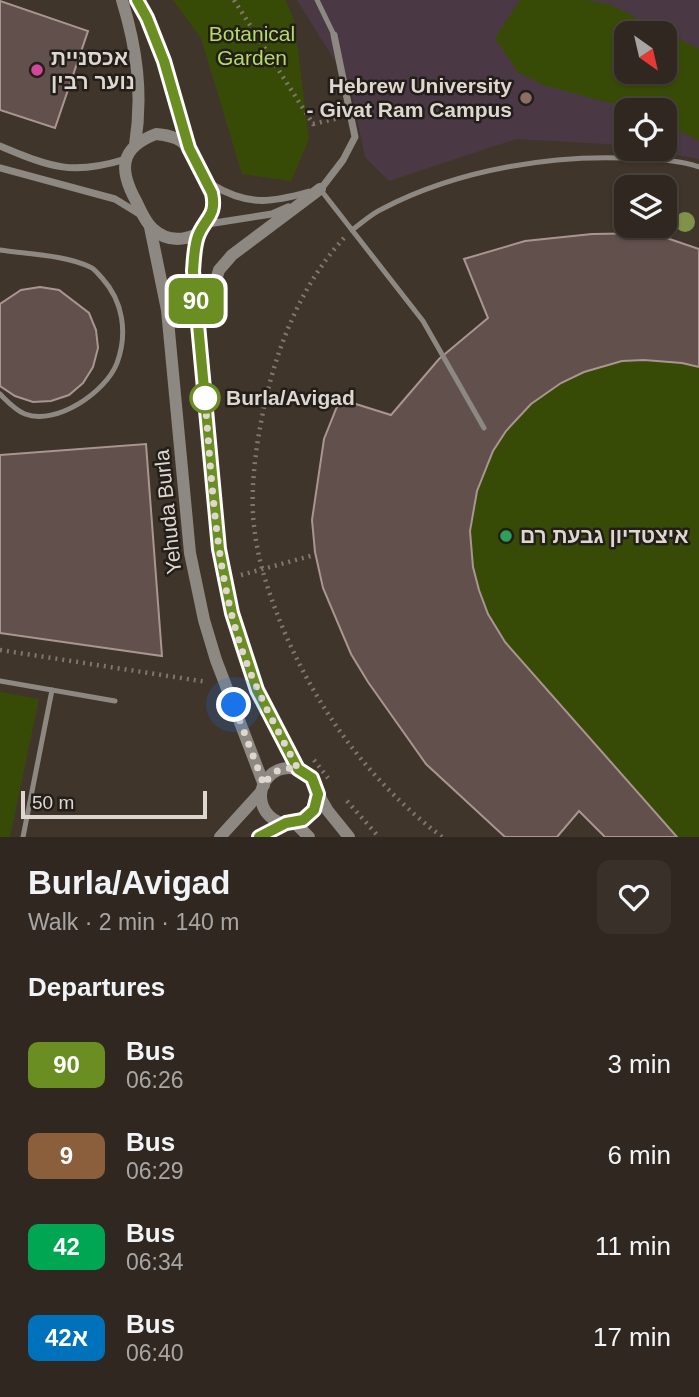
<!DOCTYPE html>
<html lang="en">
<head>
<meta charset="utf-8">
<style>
  :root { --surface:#302820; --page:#383029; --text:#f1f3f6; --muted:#a8a6a5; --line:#4b443e }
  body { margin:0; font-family:Arial,"Noto Sans Hebrew",sans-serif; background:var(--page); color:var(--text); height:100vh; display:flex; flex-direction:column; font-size:26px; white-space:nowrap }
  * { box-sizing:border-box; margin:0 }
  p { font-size:23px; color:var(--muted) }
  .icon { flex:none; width:38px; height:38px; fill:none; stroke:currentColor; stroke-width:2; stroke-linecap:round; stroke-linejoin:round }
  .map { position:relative; height:837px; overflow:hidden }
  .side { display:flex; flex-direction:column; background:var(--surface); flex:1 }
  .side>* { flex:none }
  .badge { padding:0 14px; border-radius:10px; font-size:24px; line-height:46px }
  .needle { width:46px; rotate:146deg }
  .tools { position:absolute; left:614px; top:21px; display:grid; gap:14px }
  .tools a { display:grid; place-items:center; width:63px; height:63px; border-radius:14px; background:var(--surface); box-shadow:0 2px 5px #0004,0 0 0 2px var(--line); font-size:35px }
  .scale { position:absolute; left:21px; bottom:18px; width:186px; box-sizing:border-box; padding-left:7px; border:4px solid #ded7d0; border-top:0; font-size:19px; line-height:24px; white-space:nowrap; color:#ded7d0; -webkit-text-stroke:5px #231e19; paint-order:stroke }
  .you { position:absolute; width:35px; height:35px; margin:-18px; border:5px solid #fff; border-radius:50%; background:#1a73e8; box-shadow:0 0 0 10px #1a73e833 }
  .map>.badge { position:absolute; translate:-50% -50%; box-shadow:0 0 0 4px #fff }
  h2 { padding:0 28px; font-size:26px; line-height:63px }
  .round { display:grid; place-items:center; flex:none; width:74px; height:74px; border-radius:14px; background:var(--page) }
  .headline { display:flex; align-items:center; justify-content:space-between; height:119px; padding:0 28px }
  h1 { font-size:33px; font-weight:700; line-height:52px }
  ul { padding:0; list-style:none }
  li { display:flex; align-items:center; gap:21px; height:91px; padding:0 28px }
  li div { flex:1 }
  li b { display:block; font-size:26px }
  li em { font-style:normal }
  li .badge { min-width:77px; font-weight:700; text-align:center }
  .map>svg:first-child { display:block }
  .education { fill:#4a3945; fill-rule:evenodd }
  .green { fill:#384b06; fill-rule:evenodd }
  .building { fill:#62504d; stroke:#a99591; stroke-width:2 }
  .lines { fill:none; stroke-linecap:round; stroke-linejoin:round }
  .path { stroke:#80766d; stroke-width:4.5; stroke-dasharray:2 5; stroke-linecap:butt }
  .service { stroke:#8e8882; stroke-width:5 }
  .minor { stroke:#8e8882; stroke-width:7 }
  .tertiary { stroke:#8e8882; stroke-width:12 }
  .tree { fill:#809149 }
  .line-casing { stroke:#fff; stroke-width:16 }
  .line { stroke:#6b8e23; stroke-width:10 }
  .walk { stroke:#ded7d0; stroke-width:7; stroke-dasharray:0 12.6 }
  .hotel-dot { fill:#d1479c; stroke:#231e19; stroke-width:2.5 }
  .education-dot { fill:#8d6e63; stroke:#231e19; stroke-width:2.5 }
  .stop-dot { fill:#fff; stroke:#6b8e23; stroke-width:3.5 }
  .leisure-dot { fill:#2e9e5b; stroke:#231e19; stroke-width:2.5 }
  .labels { text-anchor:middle; stroke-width:5; stroke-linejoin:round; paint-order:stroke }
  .park-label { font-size:21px; fill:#b4dc63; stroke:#231e19 }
  .poi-label { font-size:21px; font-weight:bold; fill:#ded7d0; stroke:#231e19; text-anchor:start }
  .stop-label { font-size:21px; font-weight:bold; fill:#ded7d0; stroke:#231e19; text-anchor:start }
  .street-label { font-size:21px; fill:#ded7d0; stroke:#231e19 }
</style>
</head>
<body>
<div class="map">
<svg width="699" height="837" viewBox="0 0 699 837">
  <rect width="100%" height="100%" fill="#40352a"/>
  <path class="education" d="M297,0H699V159L645,149H665V110H626V145L516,139L389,181L365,157L350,85ZM626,33H665V72H626Z"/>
  <g class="green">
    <polygon points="173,0 285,0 294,19 309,139 291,181 242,174 201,38"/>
    <path d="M520,0H584L609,4L699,49V141L665,123V110H636L543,85L518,72L495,38ZM665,33V72H626V33Z"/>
    <polygon points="652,233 699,249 699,837 605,837 580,811 557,837 505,837 426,764 390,714 351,654 323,588 315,552 312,520 324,439 340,399 391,415 439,359 488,318 525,241 592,234"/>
    <polygon points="0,692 39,699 10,837 0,837"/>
  </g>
  <g class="building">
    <polygon points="0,1 88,31 55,128 0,110"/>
    <polygon points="652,233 699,249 699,367 682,363 644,360 622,361 584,372 561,383 531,404 506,431 493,451 477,491 470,531 473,567 479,590 488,614 505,642 677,837 605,837 579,811 557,837 505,837 426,764 368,682 351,654 323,588 315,552 312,520 324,439 340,399 391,415 439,359 488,318 464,259 525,241 592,234"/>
    <polygon points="40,287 59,290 89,313 96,330 98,348 93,367 83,383 69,395 51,401 33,402 15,396 0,386 0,304 21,290"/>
    <polygon points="146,444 162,656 0,633 0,455"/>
  </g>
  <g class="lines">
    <g class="path">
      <polyline points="234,0 313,124 339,118"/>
      <path d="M344,238C305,280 280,339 267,394C258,433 251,475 253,515C256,559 270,598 287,638C323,718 372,783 442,837"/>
      <polyline points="241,575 314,555"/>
      <polyline points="0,650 207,682"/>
      <polyline points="314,760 328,778"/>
      <polyline points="347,801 379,837"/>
    </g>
    <g class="service">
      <polyline points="317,0 334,35"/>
      <polyline points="320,189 423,321 484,428"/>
      <path d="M352,230C362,223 371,214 382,209C458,169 557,153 641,159C661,160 680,160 699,167"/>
      <path d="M0,250C27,254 66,255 90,267C95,269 98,274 102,278C123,301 128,333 117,363C106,392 56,426 25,414C15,410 7,401 0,394"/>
      <polyline points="0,681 115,701"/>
      <polyline points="23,837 52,690"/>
    </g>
    <g class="minor">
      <path d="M0,146C51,167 71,176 126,159"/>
      <polyline points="0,168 115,199 141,215"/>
      <path d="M211,184C247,206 270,203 309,192"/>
      <polyline points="320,190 343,160 355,137 334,35"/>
      <polyline points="208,224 272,214 288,207"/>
    </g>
    <g class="tertiary">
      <path d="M122,0C137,49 143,94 135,145"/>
      <path d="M137,0C163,46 175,97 189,148"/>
      <path d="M156,134C165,135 174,136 181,141C192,149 214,189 214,202C214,209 212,216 208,222C196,242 169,244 153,229C145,222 141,211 136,201C119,170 119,148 156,134Z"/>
      <polyline points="150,227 167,310 190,553 204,620 216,660 264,785"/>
      <path d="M199,232L195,249L193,271L219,549C227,597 237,646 257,691C269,717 284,743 297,769"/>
      <polyline points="202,324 219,270 232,255 320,189"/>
      <circle cx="289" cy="796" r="28"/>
      <polyline points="318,794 328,811 349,837"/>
      <polyline points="295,823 309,837"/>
      <polyline points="220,837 261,792"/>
      <polyline points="259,837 286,823"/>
    </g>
  </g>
  <circle class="tree" cx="685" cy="222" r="10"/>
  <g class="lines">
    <defs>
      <path id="line" d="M137,0L147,18L164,61L189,148L212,193C217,216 205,218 198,236C194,247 194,259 193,271L219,549L232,613L257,690L298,769L312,778L318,794L314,810L303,820L286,823L259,837"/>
    </defs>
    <use href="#line" class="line-casing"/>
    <use href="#line" class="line"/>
    <path class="walk" d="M205,398L204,388C212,475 214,564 241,647C255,690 277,729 298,769C282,766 272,771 264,785L234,705"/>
  </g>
  <circle class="hotel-dot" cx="37" cy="70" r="7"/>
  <circle class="education-dot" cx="526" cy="98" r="7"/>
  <circle class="stop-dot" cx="205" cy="398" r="14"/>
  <circle class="leisure-dot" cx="506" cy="536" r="7"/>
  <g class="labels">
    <g class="park-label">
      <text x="252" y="41">Botanical<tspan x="252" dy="24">Garden</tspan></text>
    </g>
    <g class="poi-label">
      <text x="51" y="65">אכסניית<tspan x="51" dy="24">נוער רבין</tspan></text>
      <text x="512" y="93" text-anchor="end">Hebrew University<tspan x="512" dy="24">- Givat Ram Campus</tspan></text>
      <text x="520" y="543">איצטדיון גבעת רם</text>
    </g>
    <g class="stop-label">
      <text x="226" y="405">Burla/Avigad</text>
    </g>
    <g class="street-label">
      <text transform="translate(168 512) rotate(-96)" y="7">Yehuda Burla</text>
    </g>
  </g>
</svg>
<div class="tools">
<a><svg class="needle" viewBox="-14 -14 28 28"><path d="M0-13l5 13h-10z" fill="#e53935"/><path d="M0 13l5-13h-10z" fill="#a8a6a5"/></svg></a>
<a><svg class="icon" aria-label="locate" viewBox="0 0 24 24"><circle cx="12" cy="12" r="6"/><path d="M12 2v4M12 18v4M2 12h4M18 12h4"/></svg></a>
<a><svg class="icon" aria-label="layers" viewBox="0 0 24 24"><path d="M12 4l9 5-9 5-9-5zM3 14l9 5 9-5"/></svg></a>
</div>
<div class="scale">50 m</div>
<div class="you" style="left:234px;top:705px"></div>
<b class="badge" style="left:196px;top:301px;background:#6b8e23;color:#fff">90</b>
</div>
<section class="side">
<div class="headline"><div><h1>Burla/Avigad</h1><p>Walk · 2 min · 140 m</p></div><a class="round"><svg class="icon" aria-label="heart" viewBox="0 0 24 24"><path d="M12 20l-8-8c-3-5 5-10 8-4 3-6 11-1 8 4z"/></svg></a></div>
<h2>Departures</h2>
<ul>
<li><span class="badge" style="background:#6b8e23;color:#fff">90</span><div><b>Bus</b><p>06:26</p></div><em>3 min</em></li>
<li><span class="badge" style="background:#8b5e3c;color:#fff">9</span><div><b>Bus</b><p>06:29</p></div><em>6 min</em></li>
<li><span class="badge" style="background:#00a651;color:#fff">42</span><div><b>Bus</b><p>06:34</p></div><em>11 min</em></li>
<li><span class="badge" style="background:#0072bc;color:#fff">42א</span><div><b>Bus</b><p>06:40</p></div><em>17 min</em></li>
</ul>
</section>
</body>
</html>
